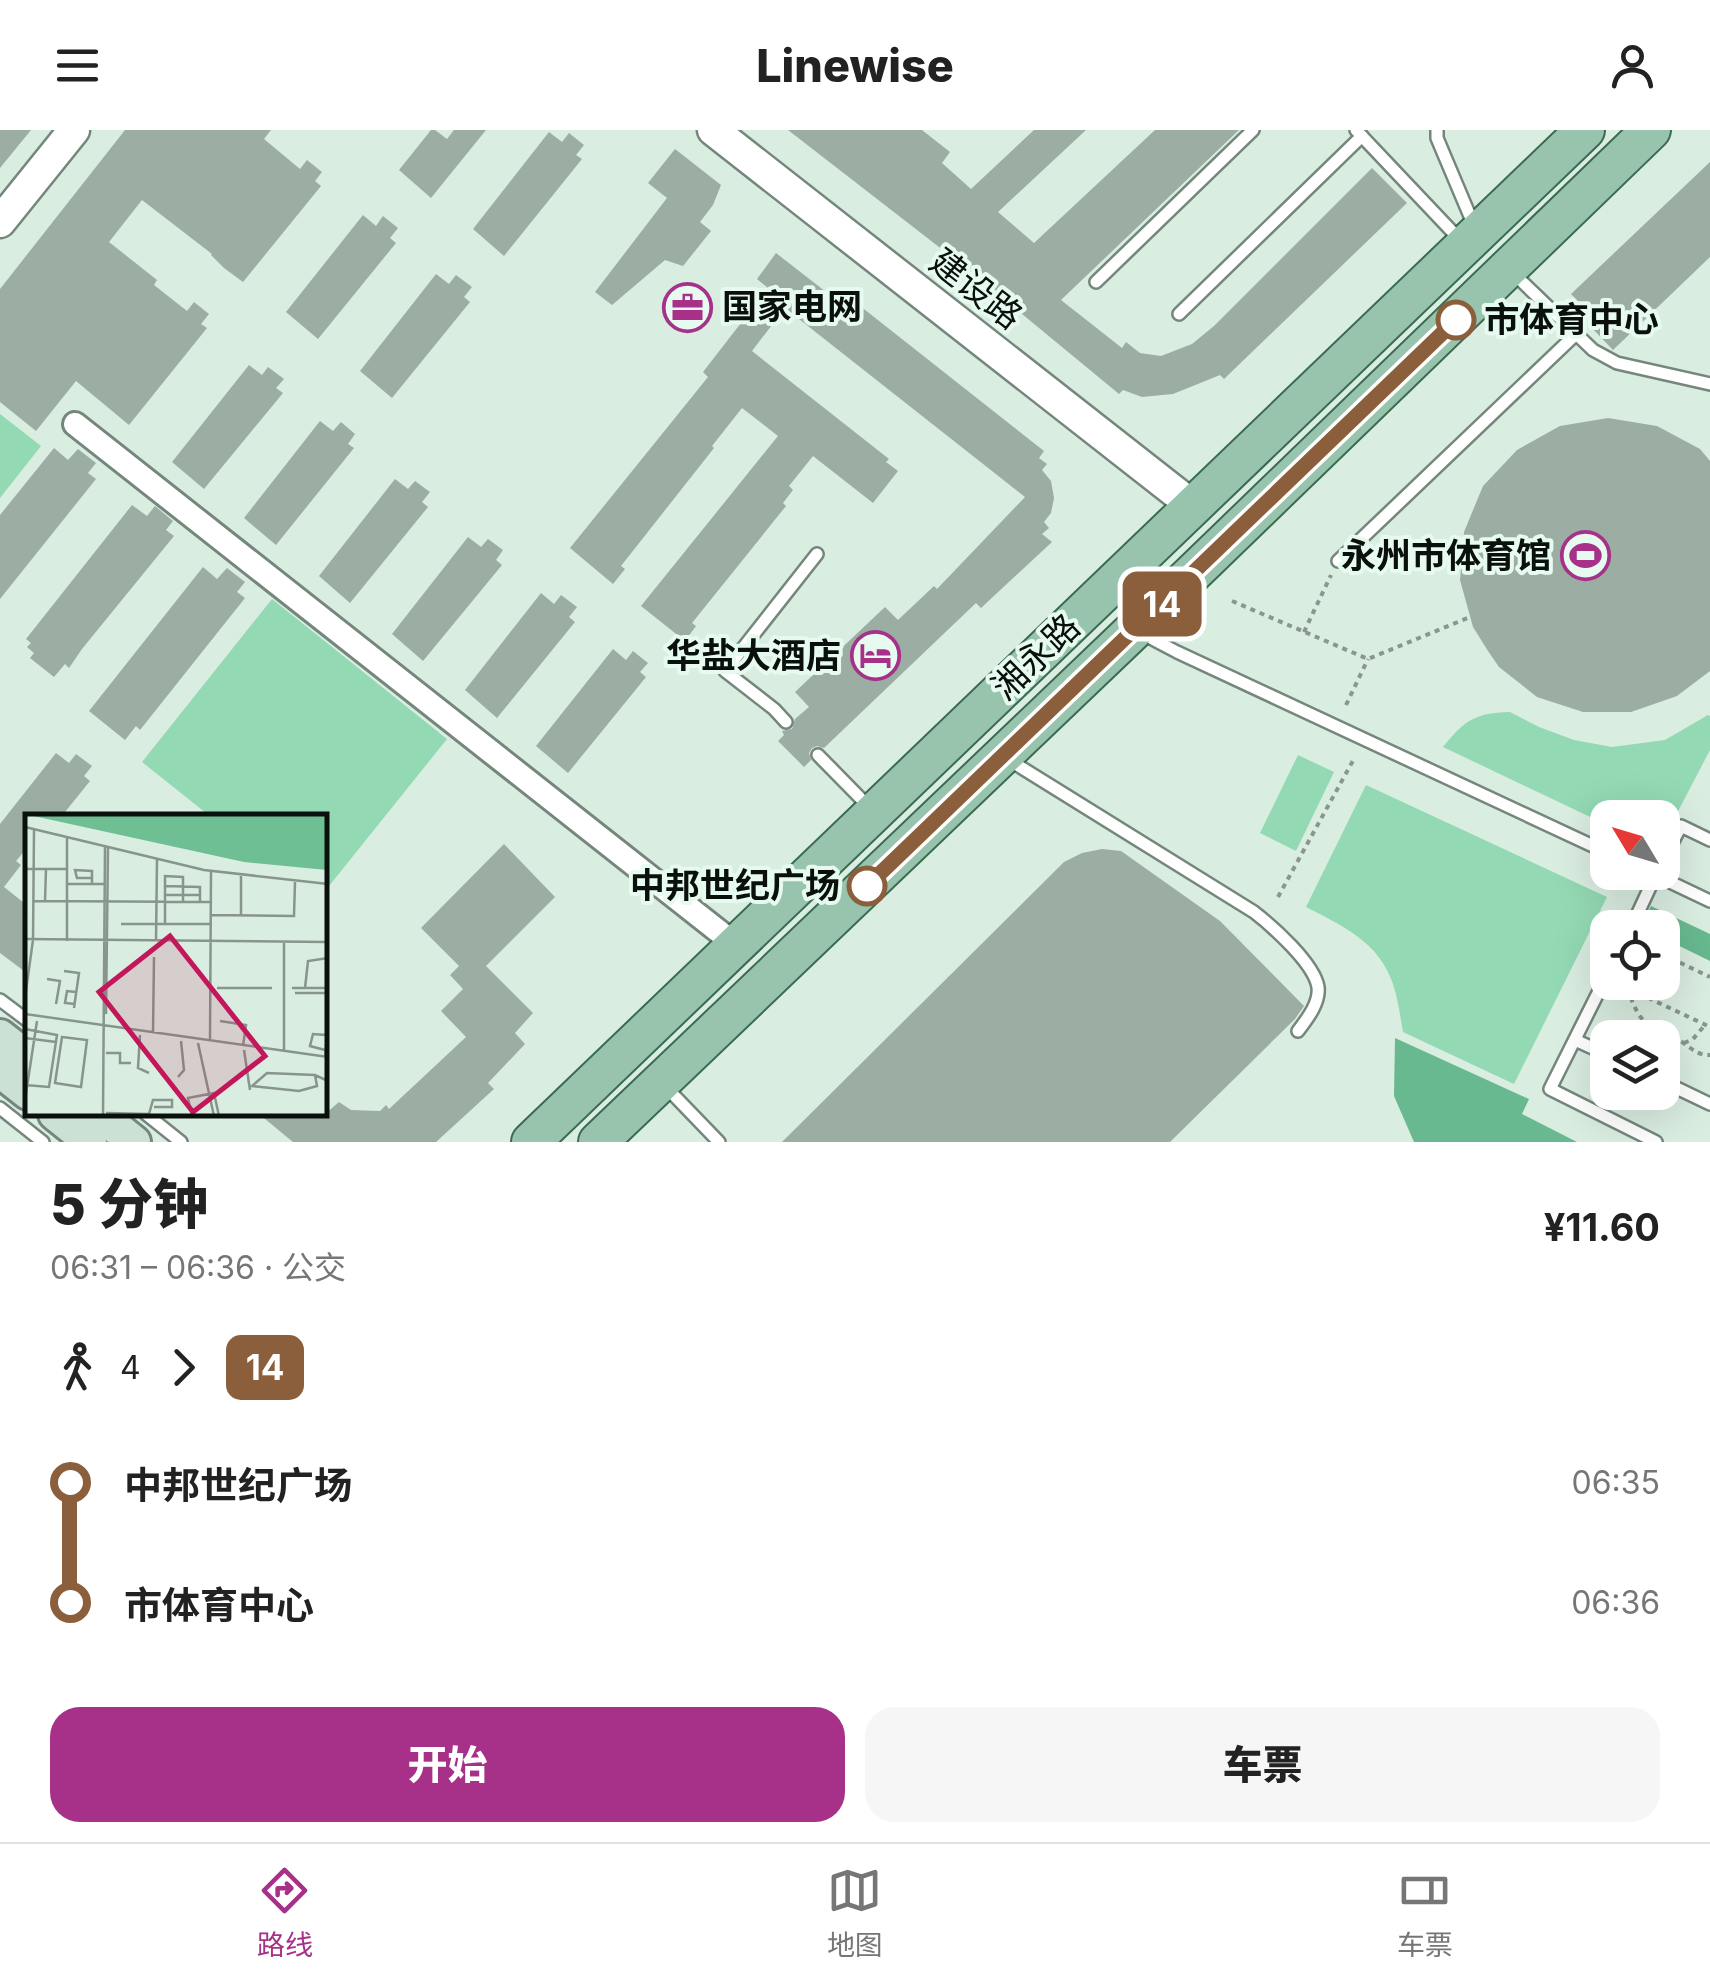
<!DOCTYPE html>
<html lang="zh">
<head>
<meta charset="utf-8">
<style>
  :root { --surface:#fff; --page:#f6f6f6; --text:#222; --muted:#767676; --line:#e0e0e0; --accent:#a73189 }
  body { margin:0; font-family:Inter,"Noto Sans SC",sans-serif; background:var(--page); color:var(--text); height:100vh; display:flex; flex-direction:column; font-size:38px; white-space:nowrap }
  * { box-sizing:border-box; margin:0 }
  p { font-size:32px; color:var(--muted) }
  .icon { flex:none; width:55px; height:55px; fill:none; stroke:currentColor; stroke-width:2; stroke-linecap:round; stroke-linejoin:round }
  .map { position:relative; height:1012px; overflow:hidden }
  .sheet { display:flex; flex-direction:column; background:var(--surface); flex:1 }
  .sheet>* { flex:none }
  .badge { padding:0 20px; border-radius:15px; font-size:35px; line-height:65px }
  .needle { width:65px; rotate:308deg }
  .tools { position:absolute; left:1590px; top:670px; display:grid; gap:20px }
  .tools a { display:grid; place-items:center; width:90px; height:90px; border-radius:20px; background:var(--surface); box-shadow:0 10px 40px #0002; font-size:50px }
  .map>.badge { position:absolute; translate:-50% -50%; box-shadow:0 0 0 5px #fff }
  .legs { display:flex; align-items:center; gap:15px; height:110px; padding:0 50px; font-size:32px }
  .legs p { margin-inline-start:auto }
  .overview { display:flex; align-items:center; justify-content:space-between; height:170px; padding:0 50px }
  h1 { font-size:55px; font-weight:800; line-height:75px }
  .cta { display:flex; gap:20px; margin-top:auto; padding:20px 50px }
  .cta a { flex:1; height:115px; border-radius:30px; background:var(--accent); color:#fff; font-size:40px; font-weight:800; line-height:115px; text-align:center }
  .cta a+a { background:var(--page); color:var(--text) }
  ul { padding:0 50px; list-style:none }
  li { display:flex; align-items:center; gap:35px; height:120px; font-size:38px }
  li i { display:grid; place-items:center; width:15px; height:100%; margin:0 12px; background:currentColor }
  li i::after { content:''; width:25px; height:25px; margin:-12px; border:8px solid; border-radius:50%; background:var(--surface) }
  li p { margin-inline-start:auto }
  li:first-child i { background:linear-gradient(#0000 50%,currentColor 0) }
  li:last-child i { background:linear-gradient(currentColor 50%,#0000 0) }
  header { display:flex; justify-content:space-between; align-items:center; height:130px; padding:0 50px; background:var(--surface); font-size:45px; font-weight:800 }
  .tab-bar { display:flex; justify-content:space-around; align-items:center; height:140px; border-top:2px solid var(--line); background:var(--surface); font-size:28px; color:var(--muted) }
  .tab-bar a { display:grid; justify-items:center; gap:5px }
  .tab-bar .current { color:var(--accent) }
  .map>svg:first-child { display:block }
  .green { fill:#93d9b3 }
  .forest { fill:#68b98f }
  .building { fill:#9caea3 }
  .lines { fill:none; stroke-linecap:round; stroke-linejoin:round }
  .service-casing { stroke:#75877c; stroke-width:16 }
  .minor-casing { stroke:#75877c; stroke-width:28 }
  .tertiary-casing { stroke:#75877c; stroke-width:35 }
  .secondary-casing { stroke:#75877c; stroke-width:38 }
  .primary-casing { stroke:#3a6b51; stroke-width:42 }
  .path { stroke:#89978e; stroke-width:4; stroke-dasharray:5 5; stroke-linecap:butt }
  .service { stroke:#fff; stroke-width:11 }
  .minor { stroke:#fff; stroke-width:22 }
  .tertiary { stroke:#fff; stroke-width:30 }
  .secondary { stroke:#cce1d6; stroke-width:32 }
  .primary { stroke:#98c3ad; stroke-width:38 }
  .line-1-casing { stroke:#fff; stroke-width:22 }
  .line-1 { stroke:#8b5e3c; stroke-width:15 }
  .stop-1-dot { fill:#fff; stroke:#8b5e3c; stroke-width:5 }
  .labels { text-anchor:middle; stroke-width:8; stroke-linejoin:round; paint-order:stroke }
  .street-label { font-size:35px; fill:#0a110d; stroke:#e7faef }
  .poi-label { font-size:35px; font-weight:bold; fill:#0a110d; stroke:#e7faef; text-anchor:end }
  .stop-label { font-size:35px; font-weight:bold; fill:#0a110d; stroke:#e7faef; text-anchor:start }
  .inset-road { fill:none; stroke:#87958c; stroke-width:2.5 }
  .view { fill:#c2185b; fill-opacity:0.15; stroke:#c2185b; stroke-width:5 }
  .inset-edge { fill:none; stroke:#0a110d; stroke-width:5 }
</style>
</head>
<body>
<header><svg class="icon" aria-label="menu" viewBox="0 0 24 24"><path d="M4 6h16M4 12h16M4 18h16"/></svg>Linewise<svg class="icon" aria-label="person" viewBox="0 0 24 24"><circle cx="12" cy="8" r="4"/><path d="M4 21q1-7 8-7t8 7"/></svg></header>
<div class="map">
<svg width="1710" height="1012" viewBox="0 0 1710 1012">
  <rect width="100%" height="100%" fill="#daede1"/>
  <g class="green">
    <polygon points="0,284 41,316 0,368"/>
    <polygon points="272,469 447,609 325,761 325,687 211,687 142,632"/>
    <path d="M1510,582L1539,597L1574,610L1612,617L1665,610L1708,585L1710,586V620L1663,710L1662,688H1608L1607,695L1443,617C1465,590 1475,583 1510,582Z"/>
    <polygon points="1298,625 1334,642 1296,721 1260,703"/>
    <path d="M1366,655L1607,767L1514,954L1403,902C1400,886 1398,869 1393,854C1379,812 1343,796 1306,777Z"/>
  </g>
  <g class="forest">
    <polygon points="1651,776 1710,804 1710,831 1663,808 1662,798 1641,797"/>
    <polygon points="1395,908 1529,969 1522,984 1577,1012 1414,1012 1394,966"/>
  </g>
  <g class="building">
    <polygon points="0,0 31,0 0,38"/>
    <polygon points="125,0 271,0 264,9 300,39 307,30 322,42 315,51 321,56 243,152 224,138 211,125 212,124 142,70 109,112 157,150 154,155 187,181 194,172 209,184 201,194 207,198 129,295 76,251 36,301 0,272 0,159"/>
    <polygon points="431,0 435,0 447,9 454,0 486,0 431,68 399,40"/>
    <polygon points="788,0 922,0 950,22 942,33 971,59 1034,0 1086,0 998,82 1034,113 1155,0 1239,0 1061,170 1122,218 1126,212 1140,223 1161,226 1192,214 1214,196 1372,38 1407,73 1224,249 1220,245 1173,264 1142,267 1123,260 1119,264 970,141"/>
    <polygon points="549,2 562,12 569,3 584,15 576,25 582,29 504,126 473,99"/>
    <polygon points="675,19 721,55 713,75 700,92 711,101 683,136 665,130 612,175 595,162 667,68 648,53"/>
    <polygon points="1710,32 1710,127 1613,220 1589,195 1595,189 1571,164"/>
    <polygon points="363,85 376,96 383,86 398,98 390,108 396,113 318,209 286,182"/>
    <polygon points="776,123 830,165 836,157 1044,321 1039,328 1047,334 1042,340 1051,351 1054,368 1051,383 1044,392 1049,398 1042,404 1052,412 981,478 976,473 824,618 817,616 812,618 809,623 811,630 804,637 778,611 784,605 782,601 792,599 795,589 809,577 795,562 885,477 898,490 934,456 937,459 1025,367 785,178 752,221 889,329 886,332 898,341 873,373 813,326 789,356 793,360 783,373 786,376 692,493 696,496 685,511 641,476 778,306 742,278 712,316 714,318 621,436 625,439 613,454 570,418 708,247 703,242 768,158 757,149"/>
    <polygon points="436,144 449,154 456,145 472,157 464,167 470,172 392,268 360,241"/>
    <polygon points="249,235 262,245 268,237 284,249 276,258 283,263 204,359 172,332"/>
    <polygon points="1608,288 1657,296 1700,319 1710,331 1710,541 1677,566 1631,582 1583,582 1537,567 1499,537 1488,521 1473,497 1460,450 1464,402 1483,356 1517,320 1560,296"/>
    <polygon points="320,291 333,301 341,292 355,304 348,314 354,318 276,415 244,388"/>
    <polygon points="54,318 68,330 78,319 96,333 88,343 96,349 0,469 0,385"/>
    <polygon points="395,349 408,359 415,351 430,362 422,372 428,377 350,473 319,446"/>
    <polygon points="132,375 147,386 155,376 173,391 166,400 174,406 82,519 69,538 65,534 54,547 30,528 34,523 27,517 31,513 26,509"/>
    <polygon points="468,407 481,417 488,409 503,420 496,430 502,435 423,531 392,504"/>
    <polygon points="203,437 217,449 227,438 245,452 237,462 245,468 140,600 136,596 125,610 89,581"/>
    <polygon points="541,463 554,474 561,465 577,477 569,487 575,492 497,588 465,560"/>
    <polygon points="613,519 626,530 633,521 648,533 640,542 646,547 568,643 536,616"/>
    <polygon points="56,623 69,633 76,624 92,636 84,646 90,651 61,687 28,687 28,717 16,731 21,735 4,757 28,776 28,844 0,823 0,694"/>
    <polygon points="504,714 555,767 486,836 533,883 515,903 525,914 488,953 494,959 436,1012 293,1012 259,984 325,984 339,972 351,980 380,981 386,975 389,979 466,907 441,881 463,859 450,845 459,836 421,798"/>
    <polygon points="1102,719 1121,721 1220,791 1304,876 1295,889 1170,1012 782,1012 1064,732 1082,723"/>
  </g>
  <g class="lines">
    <defs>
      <g id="service">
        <polyline points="1356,0 1462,112"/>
        <polyline points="1437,0 1437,8 1475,98"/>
        <polyline points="1511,141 1593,220 1617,233 1710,254"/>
        <polyline points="1096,152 1253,0"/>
        <polyline points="1179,184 1362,6"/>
        <polyline points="1338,431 1576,204"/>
        <polyline points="1139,502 1177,522 1608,723"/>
        <polyline points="786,592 774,579 725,541 817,424"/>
        <polyline points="818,625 871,679"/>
        <path d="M1006,628L1254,782C1272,796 1314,833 1318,857C1320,873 1307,889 1298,901"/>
        <polyline points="1662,732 1681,696 1710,710"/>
        <polyline points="1649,742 1710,771"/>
        <polyline points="1631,798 1657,742"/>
        <polyline points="1608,843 1550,959 1656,1012"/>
        <polyline points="0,870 28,891"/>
        <polyline points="1575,910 1608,925"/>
        <polyline points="1662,951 1710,974"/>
        <polyline points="664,955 719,1012"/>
        <polyline points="0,978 43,1012"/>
        <polyline points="146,984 181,1012"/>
      </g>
      <polyline id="minor" points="75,294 736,815"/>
      <g id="tertiary">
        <polyline points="713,0 1193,376"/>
        <polyline points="0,92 74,0"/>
      </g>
      <g id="secondary">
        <polyline points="0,906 28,928"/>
        <polyline points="0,941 28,963"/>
        <polyline points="55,984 90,1012"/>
        <polyline points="99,984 134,1012"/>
      </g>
      <g id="primary">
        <polyline points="531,1012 1585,0"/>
        <polyline points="598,1012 1135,499 1651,0"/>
      </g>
    </defs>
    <use href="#service" class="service-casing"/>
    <use href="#minor" class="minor-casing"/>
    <use href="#tertiary" class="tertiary-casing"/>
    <use href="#secondary" class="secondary-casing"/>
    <use href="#primary" class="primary-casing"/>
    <g class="path">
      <polyline points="1232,471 1368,529 1470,487"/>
      <polyline points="1304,502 1331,445"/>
      <polyline points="1346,575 1368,529"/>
      <polyline points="1278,767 1355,627"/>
      <polyline points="1662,824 1710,847"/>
      <polyline points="1621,855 1710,897"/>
      <path d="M1628,858C1633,877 1641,894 1660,903C1667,906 1675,908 1682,912C1693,919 1696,925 1710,925"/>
      <polyline points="1684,913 1693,909 1705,895"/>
    </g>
    <use href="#service" class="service"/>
    <use href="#minor" class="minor"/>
    <use href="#tertiary" class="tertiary"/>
    <use href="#secondary" class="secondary"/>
    <use href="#primary" class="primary"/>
  </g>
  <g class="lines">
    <defs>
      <polyline id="line-1" points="867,756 1456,190"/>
    </defs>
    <use href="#line-1" class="line-1-casing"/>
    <use href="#line-1" class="line-1"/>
  </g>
  <defs>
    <symbol id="office-ring" viewBox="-11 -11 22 22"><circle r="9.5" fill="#e7faef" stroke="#a73189" stroke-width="1.5"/><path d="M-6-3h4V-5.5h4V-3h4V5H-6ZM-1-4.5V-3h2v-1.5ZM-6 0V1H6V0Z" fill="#a73189"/></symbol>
    <symbol id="stadium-ring" viewBox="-11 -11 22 22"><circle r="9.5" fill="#e7faef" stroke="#a73189" stroke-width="1.5"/><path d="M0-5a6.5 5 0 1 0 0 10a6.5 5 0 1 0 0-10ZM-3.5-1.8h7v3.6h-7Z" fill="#a73189"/></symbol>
    <symbol id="hotel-ring" viewBox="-11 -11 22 22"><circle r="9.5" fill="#e7faef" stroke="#a73189" stroke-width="1.5"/><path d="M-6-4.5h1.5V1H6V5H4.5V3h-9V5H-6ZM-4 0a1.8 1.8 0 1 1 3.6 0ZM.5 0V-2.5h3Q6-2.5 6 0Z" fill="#a73189"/></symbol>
  </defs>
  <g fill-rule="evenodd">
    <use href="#office-ring" x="660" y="150" width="55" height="55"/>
    <use href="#stadium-ring" x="1558" y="398" width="55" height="55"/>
    <use href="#hotel-ring" x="848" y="498" width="55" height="55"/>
  </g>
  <g class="stop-1-dot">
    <circle cx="1456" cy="190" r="18"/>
    <circle cx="867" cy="756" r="18"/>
  </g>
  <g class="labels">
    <g class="street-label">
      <text transform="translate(976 159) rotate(38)" y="12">建设路</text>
      <text transform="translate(1036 527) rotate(-44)" y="12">湘永路</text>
    </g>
    <g class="poi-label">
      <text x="722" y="189" text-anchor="start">国家电网</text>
      <text x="1551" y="438">永州市体育馆</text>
      <text x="841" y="538">华盐大酒店</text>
    </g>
    <g class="stop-label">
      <text x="1484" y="202">市体育中心</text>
      <text x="840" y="768" text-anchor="end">中邦世纪广场</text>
    </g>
  </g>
  <g transform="translate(25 684)">
    <rect width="302" height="302" fill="#daede1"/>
    <path d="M4,1H302V56L219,48Z" fill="#6ebf94"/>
    <path class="inset-road" d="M0,13L179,56L303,70M0,55H42M42,70H80M67,70V57L50,56L52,64H67M140,72L175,73V88M140,81H175M9,87L185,88M20,87L21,55M185,101L269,102L270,68M216,101V62M96,110H185M140,110V62L158,63V88M0,125L303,128M42,127V23M131,127L132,45M39,157L54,159L49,194M22,165L35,167L31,190M192,174H247M267,174H303M280,174L283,147L303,144M270,179H303M0,184L8,126L9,16M50,190L40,189L42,177L51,178M0,200L303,243M81,200L83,34M195,207L221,211L218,232M0,215L32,221L24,273L0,271M128,219L129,143M115,221L113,254L124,259M37,223L62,226L56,273L30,269ZM0,224L31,228M185,226L186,57M173,229L189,302M219,236L225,276M259,237V128M81,239H95V249H106M300,243L302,222L301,221L288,220L285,232L300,236M290,261L292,272L274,277L227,272L242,259L290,261L303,267M153,263L159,256L156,227M0,286L12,207M81,299L124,300L128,286H147V293H129M78,302L80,32M167,302L163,284L189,279L194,302"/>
    <path class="view" d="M145,122L240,242L168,298L74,178Z"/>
    <rect width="302" height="302" class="inset-edge"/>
  </g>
</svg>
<div class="tools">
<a><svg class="needle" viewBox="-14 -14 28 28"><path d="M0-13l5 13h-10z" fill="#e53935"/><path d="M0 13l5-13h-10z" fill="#767676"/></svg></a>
<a><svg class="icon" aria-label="locate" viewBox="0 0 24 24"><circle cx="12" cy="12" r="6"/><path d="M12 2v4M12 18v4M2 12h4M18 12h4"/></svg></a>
<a><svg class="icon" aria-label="layers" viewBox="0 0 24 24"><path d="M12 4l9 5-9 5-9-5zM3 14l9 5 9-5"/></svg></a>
</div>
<b class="badge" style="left:1162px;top:474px;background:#8b5e3c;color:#fff">14</b>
</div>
<section class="sheet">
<div class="overview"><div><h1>5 分钟</h1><p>06:31 – 06:36 · 公交</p></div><b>¥11.60</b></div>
<div class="legs"><svg class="icon" aria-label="walk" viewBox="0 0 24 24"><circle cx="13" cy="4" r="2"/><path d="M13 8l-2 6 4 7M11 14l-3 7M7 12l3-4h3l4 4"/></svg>4<svg class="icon" aria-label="forward" viewBox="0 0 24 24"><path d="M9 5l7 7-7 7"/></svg><b class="badge" style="background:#8b5e3c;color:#fff">14</b></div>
<ul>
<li><i style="color:#8b5e3c"></i><b>中邦世纪广场</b><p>06:35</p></li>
<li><i style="color:#8b5e3c"></i><b>市体育中心</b><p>06:36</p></li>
</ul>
<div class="cta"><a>开始</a><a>车票</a></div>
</section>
<nav class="tab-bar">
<a class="current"><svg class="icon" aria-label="directions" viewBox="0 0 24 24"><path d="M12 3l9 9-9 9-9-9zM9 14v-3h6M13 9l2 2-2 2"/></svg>路线</a>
<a><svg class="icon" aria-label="map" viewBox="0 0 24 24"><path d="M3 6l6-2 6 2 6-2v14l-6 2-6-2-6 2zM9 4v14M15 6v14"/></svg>地图</a>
<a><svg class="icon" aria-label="tickets" viewBox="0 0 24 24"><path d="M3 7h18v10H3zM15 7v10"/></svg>车票</a>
</nav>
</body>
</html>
